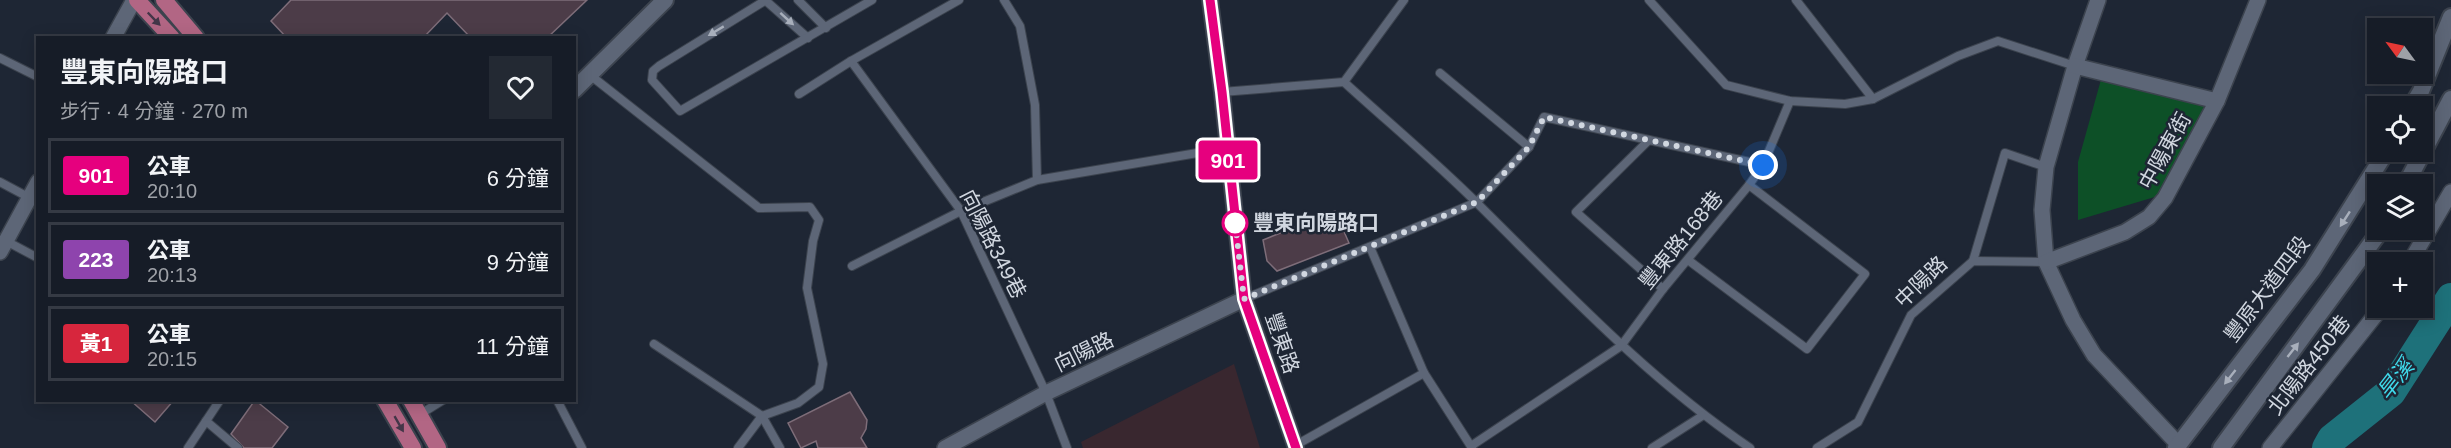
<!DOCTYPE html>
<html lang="zh-TW">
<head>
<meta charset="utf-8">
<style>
  :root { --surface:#161c27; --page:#232933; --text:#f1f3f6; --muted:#9ea1a7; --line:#353a44 }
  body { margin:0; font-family:Helvetica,"Noto Sans TC",sans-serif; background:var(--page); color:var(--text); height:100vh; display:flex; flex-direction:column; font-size:22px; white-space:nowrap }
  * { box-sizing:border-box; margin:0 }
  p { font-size:20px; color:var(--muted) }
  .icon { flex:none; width:33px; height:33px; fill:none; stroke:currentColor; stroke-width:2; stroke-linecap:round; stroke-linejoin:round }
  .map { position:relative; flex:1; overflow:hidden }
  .panel { position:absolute; left:36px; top:36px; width:540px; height:366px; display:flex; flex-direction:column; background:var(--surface); border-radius:0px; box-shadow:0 3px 15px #0003,0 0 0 2px var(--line) }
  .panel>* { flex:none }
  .badge { padding:0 12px; border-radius:4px; font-size:21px; line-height:39px }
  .needle { width:39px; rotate:303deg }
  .buttons { position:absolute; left:2367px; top:18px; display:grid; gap:12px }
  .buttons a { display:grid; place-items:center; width:66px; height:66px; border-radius:0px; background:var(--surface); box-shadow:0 3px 15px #0003,0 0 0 2px var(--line); font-size:30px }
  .you { position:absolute; width:30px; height:30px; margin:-15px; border:4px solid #fff; border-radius:50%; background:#1a73e8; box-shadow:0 0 0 9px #1a73e833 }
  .map>.badge { position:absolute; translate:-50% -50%; box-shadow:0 0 0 3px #fff }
  .round { display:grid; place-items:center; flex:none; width:63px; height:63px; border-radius:0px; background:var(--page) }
  .overview { display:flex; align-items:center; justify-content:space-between; height:102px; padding:0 24px }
  h1 { font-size:28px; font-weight:700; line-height:45px }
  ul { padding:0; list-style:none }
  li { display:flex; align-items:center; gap:18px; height:75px; margin:0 12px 9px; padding:0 12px; border:3px solid var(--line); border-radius:0px }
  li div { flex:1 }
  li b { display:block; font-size:22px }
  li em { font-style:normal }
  li .badge { min-width:66px; font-weight:700; text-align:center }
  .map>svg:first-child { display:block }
  .commercial { fill:#39272f }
  .green { fill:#0d5027 }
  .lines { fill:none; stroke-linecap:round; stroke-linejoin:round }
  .river { stroke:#1e717a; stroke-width:30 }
  .building { fill:#4c3c48; stroke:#7e6d79; stroke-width:1.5 }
  .service-casing { stroke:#3c434e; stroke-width:10 }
  .minor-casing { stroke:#3c434e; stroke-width:18 }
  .tertiary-casing { stroke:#3c434e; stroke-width:20 }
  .primary-casing { stroke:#3c434e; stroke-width:20 }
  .service { stroke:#5d6677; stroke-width:8 }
  .minor { stroke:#5d6677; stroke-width:15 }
  .tertiary { stroke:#5d6677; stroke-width:16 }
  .primary { stroke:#b26684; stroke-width:16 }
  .oneway { fill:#433648 }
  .oneway2 { fill:#a8afbb }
  .line-casing { stroke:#fff; stroke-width:14 }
  .line { stroke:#e6007e; stroke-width:9 }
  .walk { stroke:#d1d7e0; stroke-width:6; stroke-dasharray:0 10.8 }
  .stop-dot { fill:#fff; stroke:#e6007e; stroke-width:3 }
  .labels { text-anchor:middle; stroke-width:5; stroke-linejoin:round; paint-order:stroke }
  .street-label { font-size:21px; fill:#d1d7e0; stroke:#1e2634 }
  .stop-label { font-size:21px; font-weight:bold; fill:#d1d7e0; stroke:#1e2634; text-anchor:start }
  .water-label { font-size:22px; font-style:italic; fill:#3fdaeb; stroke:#1e2634 }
</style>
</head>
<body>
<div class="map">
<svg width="2451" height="448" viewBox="0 0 2451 448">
  <rect width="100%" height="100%" fill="#1e2634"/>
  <polygon class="commercial" points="1234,364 1260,448 1083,448 1081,442"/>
  <polygon class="green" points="2102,76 2210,101 2158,196 2078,220 2078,162"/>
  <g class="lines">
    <polyline class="river" points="2327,448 2332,439 2391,392 2451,298"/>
  </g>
  <g class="building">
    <polygon points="291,0 587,0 547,38 471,38 447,13 423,38 287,38 271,21"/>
    <polygon points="1335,211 1349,243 1277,271 1267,261 1263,240"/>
    <polygon points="850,392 867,420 866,429 861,438 867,448 818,448 816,441 801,448 788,423"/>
    <polygon points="130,400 174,400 155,422"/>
    <polygon points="255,400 288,427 272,448 244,448 231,434"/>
  </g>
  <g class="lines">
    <defs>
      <g id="service">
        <polyline points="765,0 808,38"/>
        <polyline points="766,0 659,66 653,71 652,80 680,111 872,0"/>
        <polyline points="798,0 826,28"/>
        <polyline points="1004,0 1020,26 1035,105 1037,180"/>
        <polyline points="1649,0 1726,85 1790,101 1845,104 1873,99 1958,56 1998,41 2075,66"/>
        <polyline points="1796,0 1873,99"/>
        <polyline points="0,58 38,77"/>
        <polyline points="851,61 961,211 1046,393 1067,448"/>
        <polyline points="1440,73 1529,147"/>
        <polyline points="590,75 759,208 810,207 819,220 813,241 807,288 823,364 819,387 798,403 762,416 738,448"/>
        <path d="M1344,82C1389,123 1436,162 1479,205C1567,292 1647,378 1750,448"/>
        <polyline points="1222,92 1344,82 1404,0"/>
        <polyline points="799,94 851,61 959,0"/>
        <polyline points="1649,140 1576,212 1663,289"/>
        <polyline points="0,182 30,198"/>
        <polyline points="6,241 38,258"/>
        <polyline points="1370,247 1424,373 1472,448"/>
        <polyline points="1688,260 1807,349 1865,274 1749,185"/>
        <polyline points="1973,261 2005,153 2046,167"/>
        <polyline points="852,266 961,211 1037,180 1227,148"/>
        <polyline points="1244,299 1477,202 1529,147 1544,117 1763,165"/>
        <polyline points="654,344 762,416 780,448"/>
        <polyline points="557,400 582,448"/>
        <polyline points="419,415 443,400"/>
        <polyline points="206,421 238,448"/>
        <polyline points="1296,445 1424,373"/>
        <polyline points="1471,446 1621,346 1663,289 1749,185 1763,165 1790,101"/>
        <polyline points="188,448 220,400"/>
        <polyline points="1652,448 1702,416"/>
        <polyline points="1817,448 1858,422 1911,315 1973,261 2046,262"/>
      </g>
      <g id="minor">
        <polyline points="1210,0 1222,92 1244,299 1296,448"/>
        <polyline points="2098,0 2075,66 2046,167 2042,210 2046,262 2073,320 2094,355 2178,444"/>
        <polyline points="113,38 134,0"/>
        <polyline points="2075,66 2217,101"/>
        <polyline points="0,252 38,182"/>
        <polyline points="2046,262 2125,232 2149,217 2165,198 2217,101 2258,0"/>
        <polyline points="2410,262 2451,192"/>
        <polyline points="945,448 1046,393 1244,299"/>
        <polyline points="2270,448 2381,308"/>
      </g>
      <g id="tertiary">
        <polyline points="574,90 665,0"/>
        <polyline points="2412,106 2421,91 2451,17"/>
        <polyline points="2406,184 2451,99"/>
        <polyline points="2176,448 2312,270 2386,152"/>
        <polyline points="2221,448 2381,230"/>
      </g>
      <g id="primary">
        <polyline points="137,0 172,38"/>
        <polyline points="164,0 196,38"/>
        <polyline points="385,400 413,448"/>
        <polyline points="411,400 438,448"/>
      </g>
    </defs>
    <use href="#service" class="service-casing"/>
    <use href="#minor" class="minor-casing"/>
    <use href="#tertiary" class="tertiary-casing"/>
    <use href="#primary" class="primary-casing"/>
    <use href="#service" class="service"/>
    <use href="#minor" class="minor"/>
    <use href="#tertiary" class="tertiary"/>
    <use href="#primary" class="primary"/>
  </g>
  <defs><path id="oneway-solid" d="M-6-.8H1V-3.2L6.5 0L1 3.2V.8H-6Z" transform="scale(1.5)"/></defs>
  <g class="oneway">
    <use href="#oneway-solid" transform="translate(154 19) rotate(46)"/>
    <use href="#oneway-solid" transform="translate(399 424) rotate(60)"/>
  </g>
  <g class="oneway2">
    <use href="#oneway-solid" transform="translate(787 19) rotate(42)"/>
    <use href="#oneway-solid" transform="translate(716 31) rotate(149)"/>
    <use href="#oneway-solid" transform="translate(2345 219) rotate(123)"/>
    <use href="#oneway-solid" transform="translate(2293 350) rotate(-52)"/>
    <use href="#oneway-solid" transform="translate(2230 377) rotate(128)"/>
  </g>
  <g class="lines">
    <defs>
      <polyline id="line" points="1210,0 1222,92 1244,299 1296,448"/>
    </defs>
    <use href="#line" class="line-casing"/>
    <use href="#line" class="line"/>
    <polyline class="walk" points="1235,223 1234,213 1244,299 1477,202 1529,147 1544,117 1763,165"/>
  </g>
  <circle class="stop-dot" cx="1235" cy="223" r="12"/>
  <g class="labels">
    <g class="street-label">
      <text transform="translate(2165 151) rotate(-61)" y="7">中陽東街</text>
      <text transform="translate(1681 240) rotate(-51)" y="7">豐東路168巷</text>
      <text transform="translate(993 244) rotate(63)" y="7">向陽路349巷</text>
      <text transform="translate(1921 282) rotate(-44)" y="7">中陽路</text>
      <text transform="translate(2267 289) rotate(-53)" y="7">豐原大道四段</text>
      <text transform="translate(1282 343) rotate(71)" y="7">豐東路</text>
      <text transform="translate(1084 352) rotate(-26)" y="7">向陽路</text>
      <text transform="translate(2309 365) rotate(-52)" y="7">北陽路450巷</text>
    </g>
    <g class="stop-label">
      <text x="1253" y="230">豐東向陽路口</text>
    </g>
    <g class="water-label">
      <text transform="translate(2395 379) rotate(-52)" y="8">旱溪</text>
    </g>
  </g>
</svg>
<div class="buttons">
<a><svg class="needle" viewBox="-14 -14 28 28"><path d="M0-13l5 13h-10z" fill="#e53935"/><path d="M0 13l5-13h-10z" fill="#9ea1a7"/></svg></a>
<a><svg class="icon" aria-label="locate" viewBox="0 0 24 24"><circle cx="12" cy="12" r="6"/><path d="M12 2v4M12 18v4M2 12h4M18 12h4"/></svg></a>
<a><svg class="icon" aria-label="layers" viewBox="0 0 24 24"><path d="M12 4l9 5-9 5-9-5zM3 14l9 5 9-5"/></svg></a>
<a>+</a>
</div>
<div class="you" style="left:1763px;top:165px"></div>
<b class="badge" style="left:1228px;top:160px;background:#e6007e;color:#fff">901</b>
<section class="panel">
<div class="overview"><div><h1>豐東向陽路口</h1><p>步行 · 4 分鐘 · 270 m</p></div><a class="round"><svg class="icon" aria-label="heart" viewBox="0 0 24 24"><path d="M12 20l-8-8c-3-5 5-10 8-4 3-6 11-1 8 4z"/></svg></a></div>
<ul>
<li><span class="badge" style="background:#e6007e;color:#fff">901</span><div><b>公車</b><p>20:10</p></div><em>6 分鐘</em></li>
<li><span class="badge" style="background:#8e44ad;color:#fff">223</span><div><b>公車</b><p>20:13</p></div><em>9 分鐘</em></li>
<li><span class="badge" style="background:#d7263d;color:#fff">黃1</span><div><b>公車</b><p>20:15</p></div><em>11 分鐘</em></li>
</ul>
</section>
</div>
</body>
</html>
